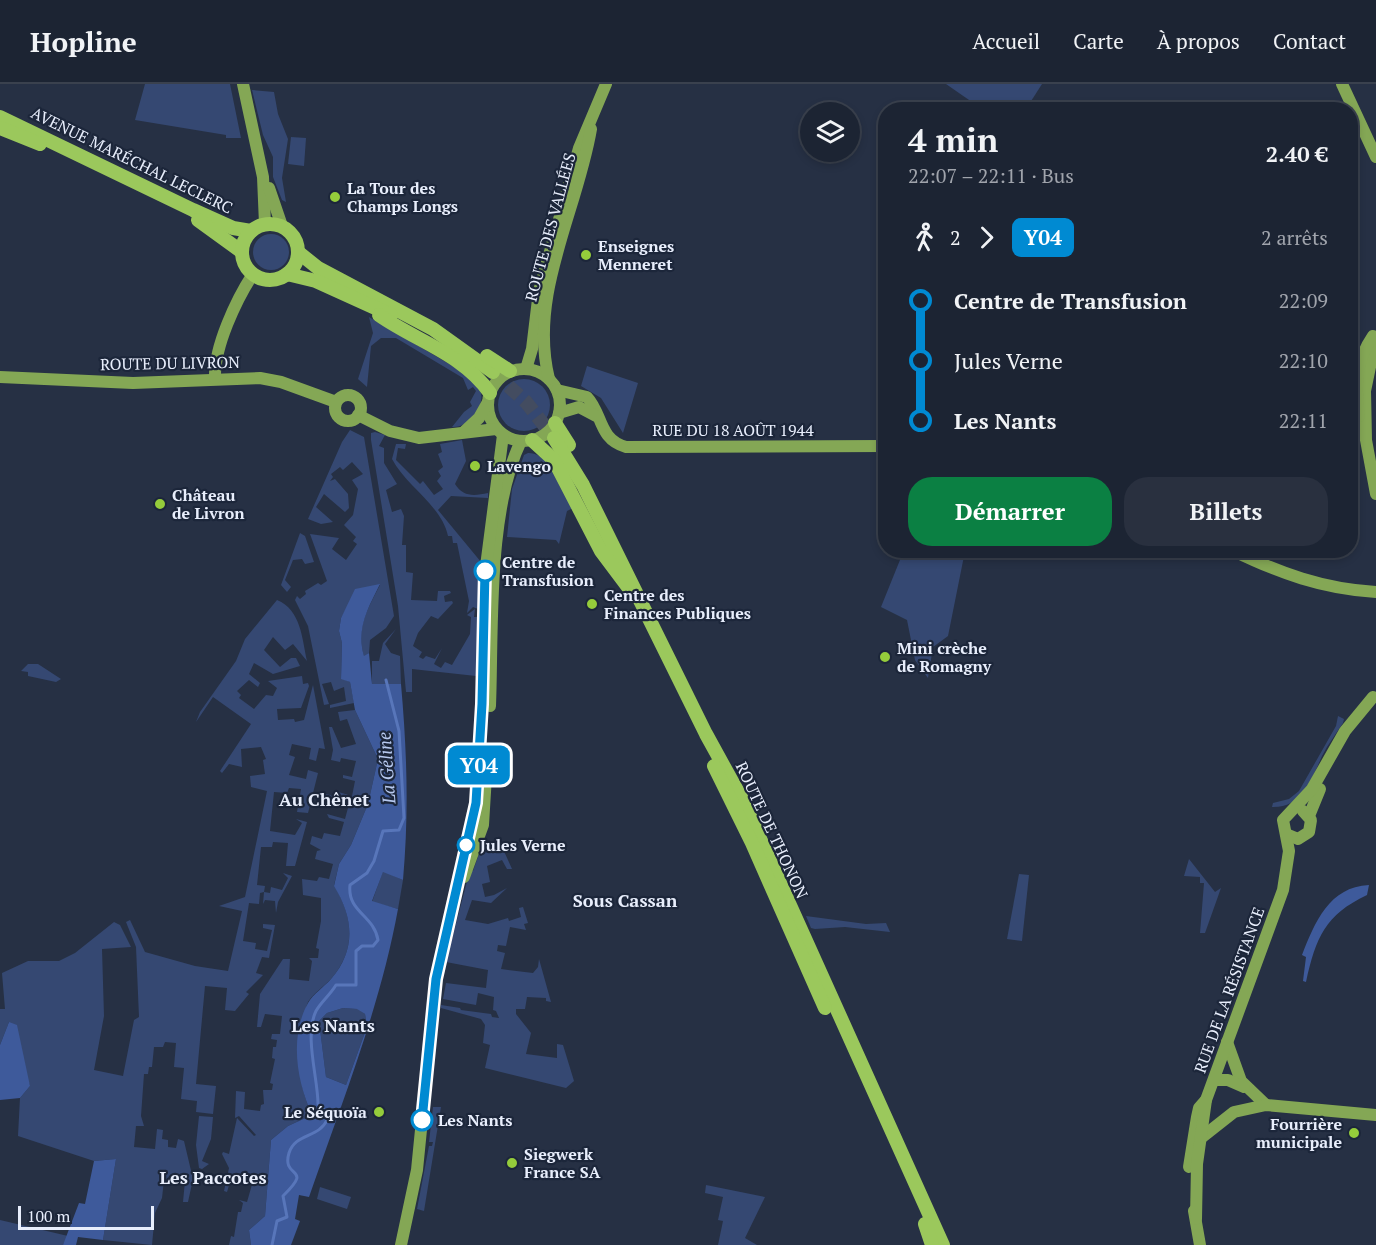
<!DOCTYPE html>
<html lang="fr">
<head>
<meta charset="utf-8">
<style>
  :root { --surface:#1c2433; --page:#29303f; --text:#f1f3f6; --muted:#a0a4ac; --line:#3a414e; --accent:#0b8043 }
  body { margin:0; font-family:"PT Serif",serif; background:var(--page); color:var(--text); height:100vh; display:flex; flex-direction:column; font-size:22px; white-space:nowrap }
  * { box-sizing:border-box; margin:0 }
  p { font-size:20px; color:var(--muted) }
  .icon { flex:none; width:33px; height:33px; fill:none; stroke:currentColor; stroke-width:2; stroke-linecap:round; stroke-linejoin:round }
  .map { position:relative; flex:1; overflow:hidden }
  .panel { position:absolute; left:878px; top:18px; width:480px; height:456px; display:flex; flex-direction:column; background:var(--surface); border-radius:24px; box-shadow:0 3px 9px #0003,0 0 0 2px var(--line) }
  .panel>* { flex:none }
  .badge { padding:0 12px; border-radius:9px; font-size:21px; line-height:39px }
  .buttons { position:absolute; left:800px; top:18px; display:grid; gap:12px }
  .buttons a { display:grid; place-items:center; width:60px; height:60px; border-radius:50%; background:var(--surface); box-shadow:0 3px 9px #0003,0 0 0 2px var(--line); font-size:30px }
  .scale { position:absolute; left:18px; bottom:15px; width:136px; box-sizing:border-box; padding-left:6px; border:3px solid #e8eefc; border-top:0; font-size:16px; line-height:21px; white-space:nowrap; color:#e8eefc; -webkit-text-stroke:4px #1c263a; paint-order:stroke }
  .map>.badge { position:absolute; translate:-50% -50%; box-shadow:0 0 0 3px #fff }
  .legs { display:flex; align-items:center; gap:9px; height:66px; padding:0 30px; font-size:20px }
  .legs p { margin-inline-start:auto }
  .head { display:flex; align-items:center; justify-content:space-between; height:102px; padding:0 30px }
  h1 { font-size:33px; font-weight:700; line-height:45px }
  .primary-button { display:flex; gap:12px; margin-top:auto; padding:12px 30px }
  .primary-button a { flex:1; height:69px; border-radius:24px; background:var(--accent); color:#fff; font-size:24px; font-weight:700; line-height:69px; text-align:center }
  .primary-button a+a { background:var(--page); color:var(--text) }
  ul { padding:0 30px; list-style:none }
  li { display:flex; align-items:center; gap:21px; height:60px; font-size:22px }
  li i { display:grid; place-items:center; width:9px; height:100%; margin:0 8px; background:currentColor }
  li i::after { content:''; width:15px; height:15px; margin:-8px; border:4px solid; border-radius:50%; background:var(--surface) }
  li p { margin-inline-start:auto }
  li:first-child i { background:linear-gradient(#0000 50%,currentColor 0) }
  li:last-child i { background:linear-gradient(currentColor 50%,#0000 0) }
  header { display:flex; align-items:center; gap:36px; box-sizing:border-box; height:84px; padding:0 30px; background:var(--surface); border-bottom:2px solid var(--line) }
  header strong { font-size:28px }
  nav { display:flex; gap:33px; margin-inline-start:auto; font-size:21px }
  .map>svg:first-child { display:block }
  .green { fill:#354872 }
  .forest { fill:#3e5a9b; fill-rule:evenodd }
  .lines { fill:none; stroke-linecap:round; stroke-linejoin:round }
  .stream { stroke:#5876ba; stroke-width:3 }
  .primary-tunnel { stroke:#434c60; stroke-width:14; stroke-dasharray:14 7; stroke-linecap:butt }
  .secondary { stroke:#84a755; stroke-width:12 }
  .primary { stroke:#9bc85c; stroke-width:14 }
  .line-1-casing { stroke:#fff; stroke-width:14 }
  .line-1 { stroke:#008ad2; stroke-width:9 }
  .poi-dot { fill:#95cc3b; stroke:#1c263a; stroke-width:2 }
  .stop-1-dot { fill:#fff; stroke:#008ad2; stroke-width:3 }
  .labels { text-anchor:middle; stroke-width:4.5; stroke-linejoin:round; paint-order:stroke }
  .street-label { font-size:16px; fill:#e8eefc; stroke:#1c263a }
  .poi-label { font-size:16px; font-weight:bold; fill:#e8eefc; stroke:#1c263a; text-anchor:start }
  .stop-label { font-size:16px; font-weight:bold; fill:#e8eefc; stroke:#1c263a; text-anchor:start }
  .water-label { font-size:18px; font-style:italic; fill:#b7c9ef; stroke:#1c263a }
  .neighbourhood-label { font-size:18px; font-weight:bold; fill:#e8eefc; stroke:#1c263a }
</style>
</head>
<body>
<header>
<strong>Hopline</strong>
<nav><a>Accueil</a><a>Carte</a><a>À propos</a><a>Contact</a></nav>
</header>
<div class="map">
<svg width="1376" height="1161" viewBox="0 0 1376 1161">
  <rect width="100%" height="100%" fill="#263044"/>
  <g class="green">
    <polygon points="145,0 230,0 241,54 226,54 226,51 135,36"/>
    <polygon points="946,0 1042,0 1026,25 982,25"/>
    <polygon points="252,6 274,8 278,30 288,55 282,94 286,118 282,116 273,93 273,73 263,51"/>
    <polygon points="291,53 306,54 304,82 288,80"/>
    <circle cx="271" cy="168" r="18"/>
    <path d="M369,233L468,291C471,295 478,301 480,306C487,322 467,345 452,343L464,328L472,322L470,318L476,307L473,303L468,306L463,294L396,254H381L371,262L367,303L358,295L373,249Z"/>
    <polygon points="587,282 638,299 623,349 601,314 581,302"/>
    <circle cx="524" cy="321" r="26"/>
    <path d="M350,346L364,353L394,532L386,544L370,556L369,569L364,573C356,544 367,526 380,501L354,510L341,534L339,547L342,559L341,594L350,598L354,619L330,624V621L346,617L344,603L334,607L331,598L322,600L329,620L324,621L308,542L295,516L297,512L300,515L306,510L305,507L318,499L321,501L327,497L310,450L339,454L332,465L346,476L357,460L353,457L356,453L344,441L353,431L358,405L352,396L363,390L352,378L343,386L340,383L331,390L333,393L330,397L335,395L348,410L349,424L345,428L324,410L316,423L333,438L321,440L308,435L342,358Z"/>
    <polygon points="375,348 385,351 379,362 384,364 384,379 397,400 386,406 392,428 401,425 404,432 402,461 406,461 406,488 413,489 411,516 437,517 438,507 450,507 451,509 444,512 445,518 452,517 453,519 438,535 431,532 418,549 413,562 422,568 419,573 423,575 426,572 435,575 442,564 434,580 441,584 445,578 452,581 470,550 471,533 467,531 475,525 474,533 478,533 476,592 412,585 412,608 406,608 398,522 371,356 371,349"/>
    <path d="M462,356L466,377L455,400C463,413 474,412 488,409V414L451,412L438,426L481,478L478,525L473,523L467,529L469,517L457,459H453L452,452H448C442,422 406,402 392,375L396,360H406L405,365L398,364L396,376L420,400L423,397L434,411L443,405L437,397L441,392L438,387L443,383L438,370L442,368L440,360Z"/>
    <path d="M528,369C551,368 564,407 573,424L567,427L559,460L556,456L507,453L512,405L524,371Z"/>
    <polygon points="300,449 305,452 314,478 305,480 302,475 293,476 285,496 291,503 287,508 281,501"/>
    <polygon points="904,466 965,467 948,552 933,563 928,594 915,576 907,536 881,523"/>
    <path d="M277,516C301,526 302,554 307,577L293,560L285,566L273,553L264,566L280,583L291,574H296L300,582L273,590L254,579L249,590L260,599L258,603L249,596L237,607L241,611L239,614L254,625L266,611L273,612L277,604L268,597L302,592L303,600L308,599L309,602L301,624L277,625L278,636L294,635L295,638L304,636L313,601L325,665L319,664L316,677L309,675L311,664L292,660L289,671L295,673L289,691L306,695L308,686L318,689L308,729L297,728L301,705L289,704L287,709L274,708L270,747L295,751L302,739L296,735L307,738L295,782H286L288,759L273,758L272,763H261L257,801L265,802L264,808L270,809L271,803L282,806L288,794L283,789L292,792L278,818L276,829L275,817L265,816L263,820L264,808L260,809L259,820L249,819L243,857L256,859L255,865L267,867L272,846L263,844V840L275,841L269,874L262,873L256,889L263,891L246,908L249,910L235,927L225,926L227,904L205,902L196,1000L216,1002L213,1030L196,1028L197,1017L181,1015L184,984L174,983L176,959L165,958L163,963H154L152,983H149L148,990H144L141,1032L144,1042H136L134,1063L155,1065L157,1045L163,1046L162,1055L168,1056V1063L176,1064L178,1055L184,1057L193,1095L188,1118H183L185,1097L164,1096L162,1114L155,1129L152,1161L103,1156L116,1075L94,1077L18,1052L20,1014L30,1002L9,938L0,961V925H5L2,889L28,877H59L75,869L114,838L120,841L131,863L102,865L104,932L94,986L123,992L134,936L139,933L136,863L126,838L130,836L145,868L195,882L228,887L242,827L219,822L245,813L267,707L251,703L250,692L265,690L263,676L266,675L261,663L241,665L242,683L229,680L222,689L220,687L251,640L213,613L196,638L200,628L236,577L245,555Z"/>
    <polygon points="396,545 385,560 391,569 400,572 401,600 372,601 372,577 379,577 383,559"/>
    <polygon points="28,580 38,580 61,595 56,598 28,592 28,588 21,587"/>
    <path d="M355,626L378,675L368,720L351,761L339,780L334,801C353,833 357,865 331,895C324,902 313,910 308,918C305,924 305,935 304,941C297,974 298,1000 312,1031L288,1042L271,1056L265,1132L249,1146L251,1161H229L231,1152L234,1153L238,1128H241L243,1119L239,1116L247,1118L253,1097L232,1091L227,1108L224,1107L229,1084L222,1070L223,1068L229,1070L237,1034L254,1052L256,1051L239,1032L235,1034L236,1007L245,1008L244,1025L260,1027L261,1021L264,1020L263,1006H272L273,1000L270,999L275,975L272,974L273,963H276L277,956L271,955L272,950H280L282,932L265,930L261,943H257L260,910L283,875H290L289,895L309,897L312,877L309,874H318L319,865L316,864L321,837V814L303,811L302,795L317,797L319,793L329,795L333,780L315,775L317,767L321,766L310,760L312,752L322,755L324,749L340,752L344,738L329,734L327,730L345,735L349,720L334,716L330,720L320,718L323,709L333,712L335,707L352,712L355,697L343,694V691L352,693L356,677L341,674L340,678L331,676L333,666L329,643H332L341,664L356,660L347,635L340,637L338,628Z"/>
    <path d="M1338,632L1344,635L1343,639C1336,650 1328,660 1322,672C1312,694 1303,724 1272,723L1273,719L1289,715L1299,707L1336,642Z"/>
    <polygon points="488,761 503,765 512,785 507,785 502,776 487,782 490,798 482,800 485,813 494,811 507,804 491,819 472,816 465,836 488,840 508,834 509,837 521,833 519,824 523,823 528,839 524,840 526,846 510,843 506,862 498,861 497,867 505,869 501,885 533,889 538,883 539,875 551,918 546,917 546,914 527,913 525,925 516,925 516,930 531,949 526,970 557,974 557,960 563,961 574,997 566,1004 485,984 490,961 483,959 485,941 481,935 441,924 441,921 460,924 461,926 491,930 492,933 499,934 496,927 493,926 494,913 478,909 476,921 443,915 446,899 486,904 488,886 446,878 470,786 473,787 481,764"/>
    <polygon points="1189,775 1215,808 1221,804 1205,849 1200,849 1204,799 1200,799 1200,793 1184,792"/>
    <polygon points="383,787 403,796 398,825 372,818"/>
    <polygon points="1019,790 1029,791 1022,857 1007,855"/>
    <polygon points="806,832 866,840 886,839 890,848 845,843 815,845 811,844"/>
    <polygon points="343,924 358,925 365,930 367,943 346,1001 326,993 319,937 327,929"/>
    <polygon points="433,1023 441,1023 424,1127 417,1125 429,1062 432,1062 433,1058 429,1058"/>
    <polygon points="199,1032 213,1033 211,1055 202,1077 209,1080 202,1085 199,1084 196,1061"/>
    <polygon points="706,1101 765,1113 745,1154 757,1161 718,1161 723,1137 718,1136 723,1113 705,1109"/>
    <polygon points="320,1103 351,1113 347,1125 317,1115"/>
    <polygon points="0,1136 68,1152 63,1161 0,1161"/>
  </g>
  <g class="forest">
    <path d="M380,500C368,524 356,545 364,572L369,569L372,600H401C407,668 409,728 403,796L383,788L372,817L398,825C380,924 342,1018 309,1113L299,1111L295,1135L300,1137L291,1161H251L249,1146L265,1132L271,1056L288,1042L312,1031C297,998 289,953 308,919C313,910 324,903 331,895C357,865 353,833 334,802L339,780L351,761L368,720L378,675L355,626L350,598L341,595L342,559L339,547L341,534L355,505ZM343,924L357,925L365,930L367,943L346,1001L326,993L319,937L327,929Z"/>
    <path d="M1369,801L1367,811C1325,831 1316,853 1306,898L1303,897L1306,873L1302,871C1315,838 1329,803 1369,801Z"/>
    <polygon points="9,938 17,941 30,1002 20,1014 0,1016 0,961"/>
    <polygon points="116,1075 103,1156 78,1153 76,1161 63,1161 79,1119 85,1120 94,1077"/>
  </g>
  <g class="lines">
    <path class="stream" d="M272,1161L277,1137L287,1133L283,1112C315,1081 281,1096 289,1069C295,1049 319,1054 327,1036L325,1027L318,1020C318,994 304,952 316,927C321,918 330,911 336,901H356V867L362,862H373L378,856C374,831 347,828 350,801L367,789L374,777L383,747L399,746L404,734L399,647L386,596"/>
    <polyline class="primary-tunnel" points="493,288 526,318 554,354"/>
    <g class="secondary">
      <polyline points="243,0 263,93 265,140"/>
      <polyline points="1342,0 1376,73"/>
      <polyline points="269,104 282,142"/>
      <polyline points="1376,254 1365,307 1366,356 1376,410"/>
      <circle cx="524" cy="321" r="36"/>
      <polyline points="526,285 532,265 539,207 579,64 606,0"/>
      <polyline points="0,293 133,299 260,294 281,298 336,318"/>
      <path d="M215,294C214,263 236,216 253,190"/>
      <path d="M549,295C528,210 577,128 591,45"/>
      <path d="M557,306L587,313C603,330 598,355 626,363L885,362"/>
      <circle cx="348" cy="324" r="13"/>
      <polyline points="559,329 579,323 596,332"/>
      <polyline points="358,331 390,347 419,354 496,345"/>
      <path d="M1359,332C1355,302 1355,278 1373,252"/>
      <polyline points="465,347 479,334 488,318"/>
      <path d="M1232,466C1279,489 1323,505 1376,508"/>
      <path d="M490,622C493,544 487,427 521,357"/>
      <polyline points="1309,732 1320,705"/>
      <polyline points="1286,750 1298,755 1309,748 1311,736 1303,727"/>
      <polyline points="464,793 483,741 487,675"/>
      <polyline points="1227,958 1241,997 1266,1021"/>
      <polyline points="1214,996 1228,996 1244,1003"/>
      <polyline points="1201,1054 1234,1028 1266,1021 1376,1031"/>
      <polyline points="1189,1083 1197,1033 1199,1024 1206,1016"/>
      <polyline points="1194,1127 1200,1161"/>
      <polyline points="1196,1135 1197,1080 1206,1016 1283,806 1289,767 1283,736 1312,705 1345,647 1373,613"/>
      <polyline points="401,1161 417,1086 436,895 476,719 482,620 485,490 503,351"/>
    </g>
    <g class="primary">
      <polyline points="0,33 193,126 233,144 251,147"/>
      <polyline points="0,44 40,60"/>
      <polyline points="198,136 242,168"/>
      <circle cx="270" cy="168" r="28"/>
      <polyline points="298,168 318,184 433,245 493,288"/>
      <polyline points="287,190 316,197 391,231"/>
      <path d="M379,231C416,257 463,270 490,309"/>
      <polyline points="487,272 510,287"/>
      <polyline points="555,339 569,361"/>
      <polyline points="554,354 583,401 706,650 744,719 943,1161"/>
      <polyline points="532,356 554,376 601,467 628,503"/>
      <polyline points="714,682 752,759 825,924"/>
      <polyline points="925,1140 932,1161"/>
    </g>
  </g>
  <g class="lines">
    <defs>
      <polyline id="line-1" points="422,1036 436,895 476,719 482,620 485,487"/>
    </defs>
    <use href="#line-1" class="line-1-casing"/>
    <use href="#line-1" class="line-1"/>
  </g>
  <g class="poi-dot">
    <circle cx="335" cy="113" r="6"/>
    <circle cx="586" cy="171" r="6"/>
    <circle cx="475" cy="382" r="6"/>
    <circle cx="160" cy="420" r="6"/>
    <circle cx="592" cy="520" r="6"/>
    <circle cx="885" cy="573" r="6"/>
    <circle cx="379" cy="1028" r="6"/>
    <circle cx="1354" cy="1049" r="6"/>
    <circle cx="512" cy="1079" r="6"/>
  </g>
  <g class="stop-1-dot">
    <circle cx="485" cy="487" r="10"/>
    <circle cx="466" cy="761" r="8"/>
    <circle cx="422" cy="1036" r="10"/>
  </g>
  <g class="labels">
    <g class="street-label">
      <text transform="translate(132 76) rotate(26)" y="6">AVENUE MARÉCHAL LECLERC</text>
      <text transform="translate(550 143) rotate(-75)" y="6">ROUTE DES VALLÉES</text>
      <text transform="translate(170 279) rotate(-1)" y="6">ROUTE DU LIVRON</text>
      <text x="733" y="352">RUE DU 18 AOÛT 1944</text>
      <text transform="translate(772 746) rotate(65)" y="6">ROUTE DE THONON</text>
      <text transform="translate(1229 906) rotate(-70)" y="6">RUE DE LA RÉSISTANCE</text>
    </g>
    <g class="poi-label">
      <text x="347" y="110">La Tour des<tspan x="347" dy="18">Champs Longs</tspan></text>
      <text x="598" y="168">Enseignes<tspan x="598" dy="18">Menneret</tspan></text>
      <text x="487" y="388">Lavengo</text>
      <text x="172" y="417">Château<tspan x="172" dy="18">de Livron</tspan></text>
      <text x="604" y="517">Centre des<tspan x="604" dy="18">Finances Publiques</tspan></text>
      <text x="897" y="570">Mini crèche<tspan x="897" dy="18">de Romagny</tspan></text>
      <text x="367" y="1034" text-anchor="end">Le Séquoïa</text>
      <text x="1342" y="1046" text-anchor="end">Fourrière<tspan x="1342" dy="18">municipale</tspan></text>
      <text x="524" y="1076">Siegwerk<tspan x="524" dy="18">France SA</tspan></text>
    </g>
    <g class="stop-label">
      <text x="502" y="484">Centre de<tspan x="502" dy="18">Transfusion</tspan></text>
      <text x="480" y="767">Jules Verne</text>
      <text x="438" y="1042">Les Nants</text>
    </g>
    <g class="water-label">
      <text transform="translate(387 684) rotate(-94)" y="6">La Géline</text>
    </g>
    <g class="neighbourhood-label">
      <text x="324" y="722">Au Chênet</text>
      <text x="625" y="823">Sous Cassan</text>
      <text x="333" y="948">Les Nants</text>
      <text x="213" y="1100">Les Paccotes</text>
    </g>
  </g>
</svg>
<div class="buttons">
<a><svg class="icon" aria-label="layers" viewBox="0 0 24 24"><path d="M12 4l9 5-9 5-9-5zM3 14l9 5 9-5"/></svg></a>
</div>
<div class="scale">100 m</div>
<b class="badge" style="left:479px;top:681px;background:#008ad2;color:#fff">Y04</b>
<section class="panel">
<div class="head"><div><h1>4 min</h1><p>22:07 – 22:11 · Bus</p></div><b>2.40 €</b></div>
<div class="legs"><svg class="icon" aria-label="walk" viewBox="0 0 24 24"><circle cx="13" cy="4" r="2"/><path d="M13 8l-2 6 4 7M11 14l-3 7M7 12l3-4h3l4 4"/></svg>2<svg class="icon" aria-label="forward" viewBox="0 0 24 24"><path d="M9 5l7 7-7 7"/></svg><b class="badge" style="background:#008ad2;color:#fff">Y04</b><p>2 arrêts</p></div>
<ul>
<li><i style="color:#008ad2"></i><b>Centre de Transfusion</b><p>22:09</p></li>
<li><i style="color:#008ad2"></i><span>Jules Verne</span><p>22:10</p></li>
<li><i style="color:#008ad2"></i><b>Les Nants</b><p>22:11</p></li>
</ul>
<div class="primary-button"><a>Démarrer</a><a>Billets</a></div>
</section>
</div>
</body>
</html>
